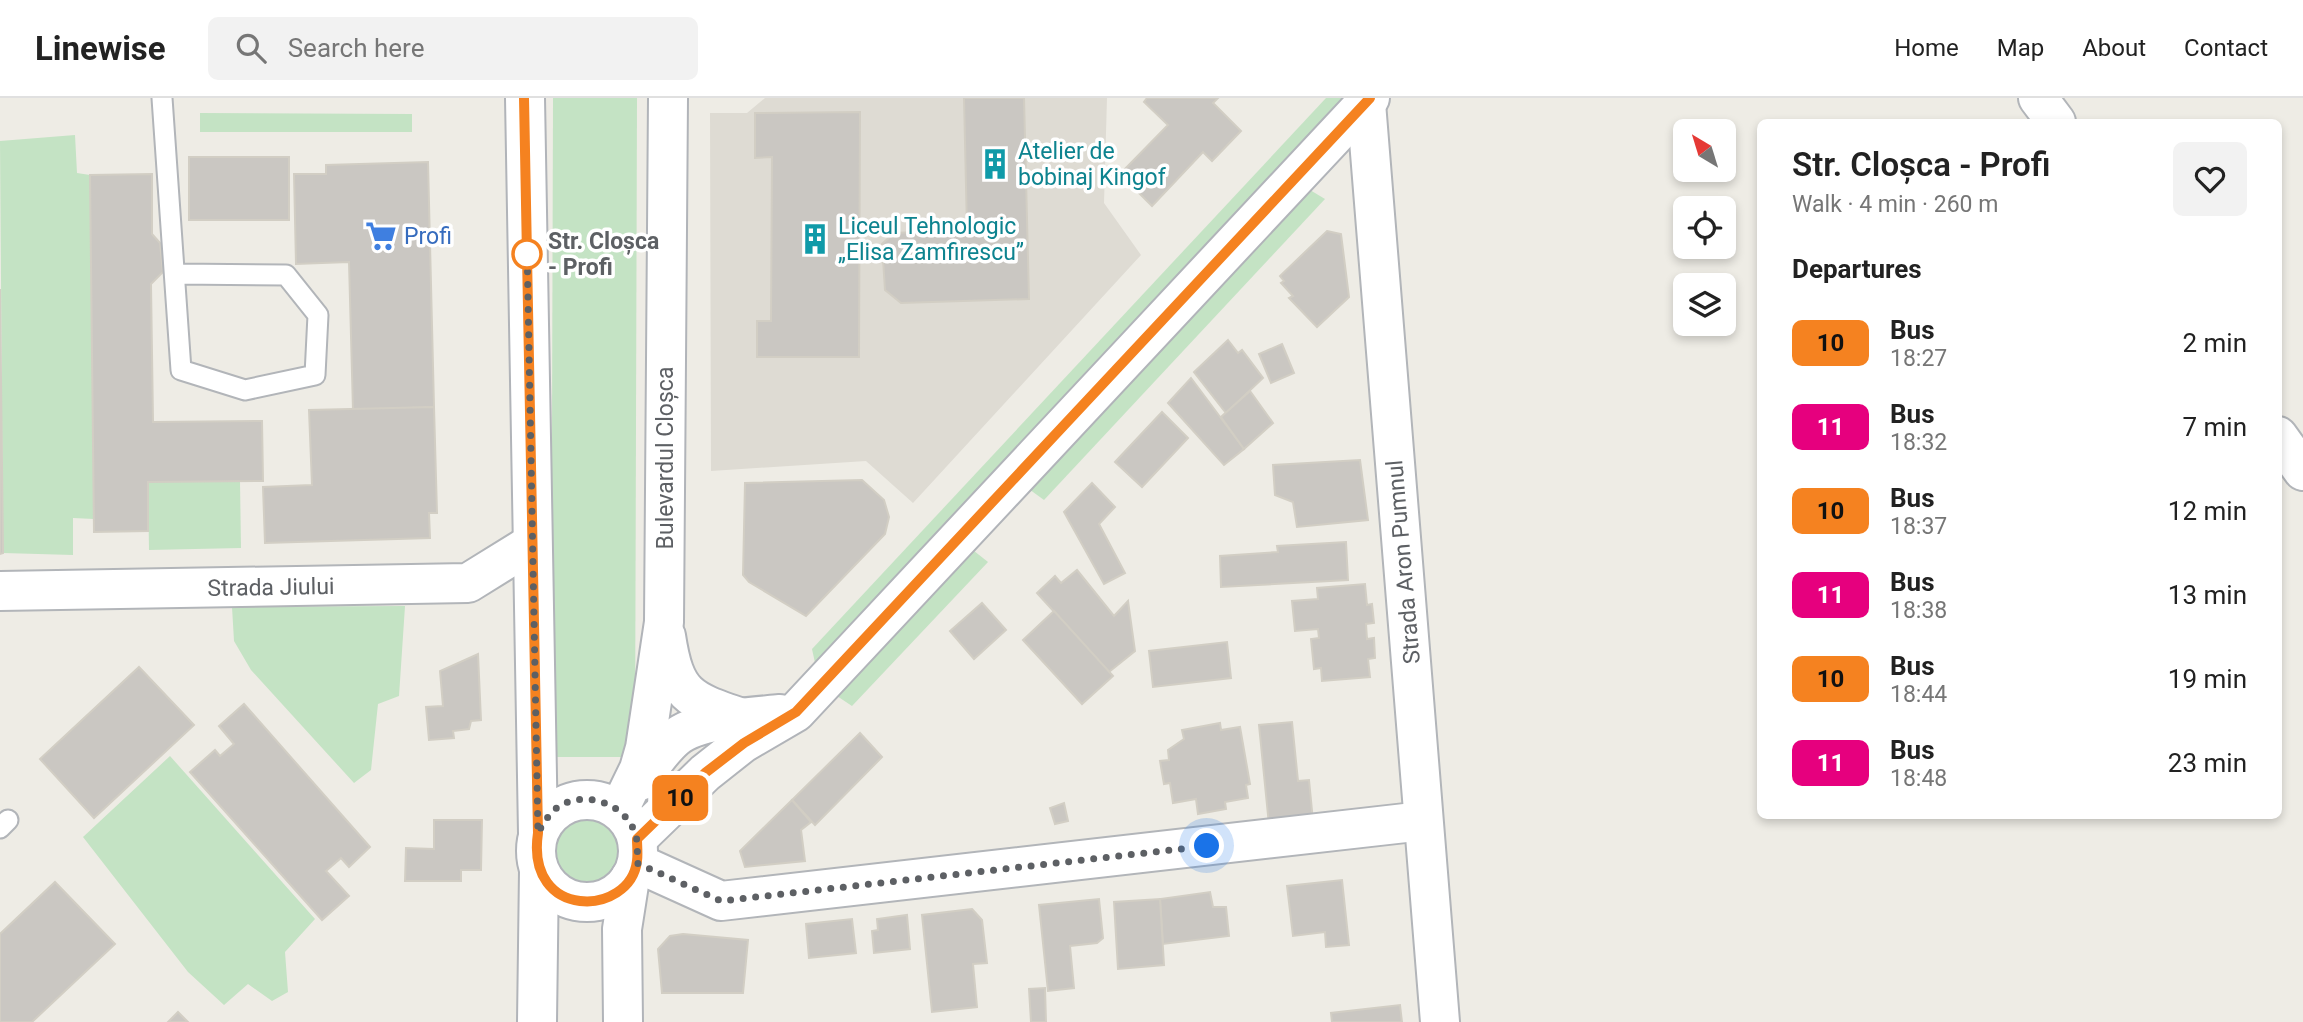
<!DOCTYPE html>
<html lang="en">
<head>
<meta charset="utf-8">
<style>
  :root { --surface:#fff; --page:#f2f2f2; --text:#222; --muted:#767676; --line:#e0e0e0 }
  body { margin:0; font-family:Roboto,sans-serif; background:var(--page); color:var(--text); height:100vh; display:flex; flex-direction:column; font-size:26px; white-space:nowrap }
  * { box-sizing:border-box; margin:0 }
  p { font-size:23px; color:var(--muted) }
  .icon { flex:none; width:38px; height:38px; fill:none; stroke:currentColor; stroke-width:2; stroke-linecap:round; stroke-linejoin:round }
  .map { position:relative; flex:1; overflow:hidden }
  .sheet { position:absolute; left:1757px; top:21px; width:525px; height:700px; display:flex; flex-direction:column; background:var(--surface); border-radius:10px; box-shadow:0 4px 10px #0003 }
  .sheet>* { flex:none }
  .badge { padding:0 14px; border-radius:10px; font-size:24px; line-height:46px }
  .needle { width:46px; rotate:322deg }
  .controls { position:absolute; left:1673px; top:21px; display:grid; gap:14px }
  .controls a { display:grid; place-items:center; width:63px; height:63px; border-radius:10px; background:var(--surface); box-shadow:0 4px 10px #0003; font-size:35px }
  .you { position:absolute; width:35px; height:35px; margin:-18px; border:5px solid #fff; border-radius:50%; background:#1a73e8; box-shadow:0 0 0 10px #1a73e833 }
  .map>.badge { position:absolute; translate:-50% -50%; box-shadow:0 0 0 4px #fff }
  h2 { padding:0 35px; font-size:26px; line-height:63px }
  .round { display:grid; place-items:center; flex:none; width:74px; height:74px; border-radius:10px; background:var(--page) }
  .head { display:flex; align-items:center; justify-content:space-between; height:119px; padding:0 35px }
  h1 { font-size:33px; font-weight:600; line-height:52px }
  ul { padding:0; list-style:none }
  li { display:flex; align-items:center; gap:21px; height:84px; padding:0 35px }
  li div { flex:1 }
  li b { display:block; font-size:26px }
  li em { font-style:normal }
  li .badge { min-width:77px; font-weight:700; text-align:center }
  header { display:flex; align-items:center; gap:42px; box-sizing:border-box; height:98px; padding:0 35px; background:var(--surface); border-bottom:2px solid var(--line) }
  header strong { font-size:33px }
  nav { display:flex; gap:38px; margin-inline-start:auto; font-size:24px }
  .search { width:490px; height:63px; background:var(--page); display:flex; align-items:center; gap:18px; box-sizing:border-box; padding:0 24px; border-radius:10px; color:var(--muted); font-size:26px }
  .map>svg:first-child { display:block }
  .education { fill:#dedbd3 }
  .green { fill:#c4e3c4 }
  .building { fill:#cac7c2; stroke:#d2cec4; stroke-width:2 }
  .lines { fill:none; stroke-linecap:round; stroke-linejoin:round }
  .lane-casing { stroke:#b2b5b9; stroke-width:23 }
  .street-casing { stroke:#b2b5b9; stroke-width:42 }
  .secondary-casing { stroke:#b1b4b9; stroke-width:42 }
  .lane { stroke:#fff; stroke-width:19 }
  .street { stroke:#fff; stroke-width:38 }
  .secondary { stroke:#fff; stroke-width:38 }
  .line-casing { stroke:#fff; stroke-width:16 }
  .line { stroke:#f58220; stroke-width:10 }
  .walk { stroke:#5d6064; stroke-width:7; stroke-dasharray:0 12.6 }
  .stop-dot { fill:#fff; stroke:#f58220; stroke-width:3.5 }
  .labels { text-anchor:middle; stroke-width:7; stroke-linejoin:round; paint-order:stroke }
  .culture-label { font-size:23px; fill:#0d838f; stroke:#fff; text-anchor:start }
  .shop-label { font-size:23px; fill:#366cbe; stroke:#fff; text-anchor:start }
  .stop-label { font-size:23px; font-weight:bold; fill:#5d6064; stroke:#fff; text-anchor:start }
  .street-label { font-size:23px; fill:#5d6064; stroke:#fff }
</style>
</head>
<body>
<header>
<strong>Linewise</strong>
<div class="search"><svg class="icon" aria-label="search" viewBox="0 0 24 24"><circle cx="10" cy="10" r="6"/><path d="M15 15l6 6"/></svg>Search here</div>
<nav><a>Home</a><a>Map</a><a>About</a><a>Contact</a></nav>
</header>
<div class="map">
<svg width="2303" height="924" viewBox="0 0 2303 924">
  <rect width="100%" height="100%" fill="#eeece5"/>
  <polygon class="education" points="765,0 1107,0 1104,105 1141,157 913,405 866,363 711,373 710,15 747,15"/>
  <g class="green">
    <polygon points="553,0 637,0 635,659 551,659"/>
    <polygon points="1326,0 1358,0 817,574 812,551"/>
    <polygon points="200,15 412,16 412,34 200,34"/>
    <polygon points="75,37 77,75 90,77 94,421 73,420 73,457 3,455 0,43"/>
    <polygon points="1310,92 1325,101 1044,402 1022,386"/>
    <polygon points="240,383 241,450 149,452 148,384"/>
    <polygon points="964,445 988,464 852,608 831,594"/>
    <polygon points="405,508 399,598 378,606 371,672 354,685 251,572 234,543 232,509"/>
    <polygon points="170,658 315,821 285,854 288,894 272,903 248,886 224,907 188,874 83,739"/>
    <circle cx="585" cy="753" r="39"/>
  </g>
  <g class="building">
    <polygon points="964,0 1024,0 1029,201 901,205 885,192 882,146 894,135 967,132"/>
    <polygon points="1147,0 1218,0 1213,5 1241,33 1212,63 1203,54 1152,108 1120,76 1168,27 1144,4"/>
    <polygon points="860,14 859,259 757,259 757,223 771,223 772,59 755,60 755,15"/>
    <rect x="189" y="59" width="100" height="63"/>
    <polygon points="428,64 434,309 353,312 349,164 296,166 294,76 326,76 326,67"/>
    <polygon points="152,76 152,136 160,145 163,174 151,186 153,324 262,323 263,383 148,384 148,433 94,434 90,77"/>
    <polygon points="1327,133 1341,136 1349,199 1317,229 1289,200 1293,198 1281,185 1284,183 1280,178"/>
    <polygon points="0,191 3,455 0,456"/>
    <polygon points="1228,242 1238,255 1242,252 1263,280 1226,315 1194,274"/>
    <polygon points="1282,246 1294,275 1271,285 1259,256"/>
    <polygon points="1191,280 1244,351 1224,367 1168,305"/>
    <polygon points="1250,293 1273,325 1244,351 1221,319"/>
    <polygon points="434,309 437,415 429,415 430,440 265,445 263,389 312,387 309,312"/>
    <polygon points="1162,314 1188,340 1142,389 1115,364"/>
    <polygon points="1360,362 1368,422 1297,429 1293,404 1275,397 1273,367"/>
    <polygon points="862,382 884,402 889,419 885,436 806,518 749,484 743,477 745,385"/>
    <polygon points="1092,385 1115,409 1099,426 1125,475 1104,486 1064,414"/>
    <polygon points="1346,444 1348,482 1221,489 1220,458 1278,454 1277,448"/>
    <polygon points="1077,472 1114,518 1128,503 1135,553 1109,574 1037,495 1055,478 1061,485"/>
    <polygon points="1365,486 1367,507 1372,506 1374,525 1366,526 1367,541 1374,540 1375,560 1368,561 1370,579 1322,583 1321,570 1314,571 1311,541 1319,540 1318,531 1295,533 1292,503 1318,501 1317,490"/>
    <polygon points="982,505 1006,532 974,561 950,533"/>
    <polygon points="1054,513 1113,578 1082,606 1023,542"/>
    <polygon points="1227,544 1231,580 1153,589 1149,553"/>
    <polygon points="478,556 481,622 471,623 469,631 453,633 454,640 429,642 426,609 443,608 440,573"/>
    <polygon points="139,569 194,627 94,720 40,661"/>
    <polygon points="244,606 370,749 349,769 341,760 326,773 349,798 322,822 190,674 215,652 220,658 234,646 219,628"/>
    <polygon points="1292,624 1298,683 1309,682 1313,723 1269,727 1259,627"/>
    <polygon points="1220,625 1221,632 1240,629 1250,686 1246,687 1248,700 1225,704 1226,711 1198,716 1196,701 1173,705 1170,685 1164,686 1160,663 1169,662 1168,652 1184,641 1182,632"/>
    <polygon points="860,635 882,659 815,727 792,702"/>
    <polygon points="792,702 811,724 801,732 805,763 745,769 740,753"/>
    <polygon points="1064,705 1068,723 1055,726 1050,710"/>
    <polygon points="434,722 482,722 481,772 461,772 461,783 405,783 406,750 434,751"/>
    <polygon points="1342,782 1349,847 1326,849 1325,834 1293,838 1287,788"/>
    <polygon points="55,784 115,846 32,924 0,924 0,836"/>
    <polygon points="1210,794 1213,809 1226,809 1229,838 1163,846 1160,801"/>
    <polygon points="1099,801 1103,840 1097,845 1070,848 1074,890 1048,893 1039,807"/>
    <polygon points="1160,801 1164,867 1118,871 1114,804"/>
    <polygon points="972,811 982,822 987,865 973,866 977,909 932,914 922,817"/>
    <polygon points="907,817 910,851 874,855 872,833 878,832 877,821"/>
    <polygon points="852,821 856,855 809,860 806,826"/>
    <polygon points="683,836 748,842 743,895 662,895 658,851 670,838"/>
    <polygon points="1045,890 1046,924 1031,924 1029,891"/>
    <polygon points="1400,907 1402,924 1332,924 1331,915"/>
    <polygon points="178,914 188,924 168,924"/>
  </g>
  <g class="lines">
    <defs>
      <g id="lane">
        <polyline points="162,0 181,272 245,292 315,277 318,217 286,177 176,176"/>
        <polyline points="0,730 8,722"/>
      </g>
      <g id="street">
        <polyline points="2038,0 2056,24"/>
        <polyline points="1366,5 1440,924"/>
        <polyline points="2278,338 2303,373"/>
        <polyline points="0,493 468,485 531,446"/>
        <polyline points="637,765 721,803 1423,723"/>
      </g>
      <g id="secondary">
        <polyline points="525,0 538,735"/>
        <path d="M666,538C675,597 688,602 742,620"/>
        <path d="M640,683C651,668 661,652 675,640C698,621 750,619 780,616"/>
        <circle cx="587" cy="753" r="51"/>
        <polyline points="619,712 639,671 645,650 664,524 668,0"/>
        <polyline points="637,741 705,675 743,645 796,614 1370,0"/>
        <polyline points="537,924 539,773"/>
        <polyline points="623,924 622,831 630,780"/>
      </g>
    </defs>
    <use href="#lane" class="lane-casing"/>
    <use href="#street" class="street-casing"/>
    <use href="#secondary" class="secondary-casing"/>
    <use href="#lane" class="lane"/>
    <use href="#street" class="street"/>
    <use href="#secondary" class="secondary"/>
  </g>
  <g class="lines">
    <defs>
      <path id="line" d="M524,0L538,735C525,823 630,819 637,763C638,756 637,748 637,741L705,675L744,645L796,614L1370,0"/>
    </defs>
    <use href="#line" class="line-casing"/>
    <use href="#line" class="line"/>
    <path class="walk" d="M527,156V146L538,735C544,724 551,712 563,706C592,692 632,710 637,743C638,750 637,758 637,765L721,803L1207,748"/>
  </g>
  <defs>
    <symbol id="building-bare" viewBox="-9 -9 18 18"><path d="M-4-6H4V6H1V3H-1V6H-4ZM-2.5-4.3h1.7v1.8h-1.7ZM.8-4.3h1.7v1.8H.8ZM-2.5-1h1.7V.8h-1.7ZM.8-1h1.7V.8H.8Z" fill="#0f9aa8" stroke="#fff" stroke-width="2.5" paint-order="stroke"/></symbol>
    <symbol id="supermarket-bare" viewBox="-9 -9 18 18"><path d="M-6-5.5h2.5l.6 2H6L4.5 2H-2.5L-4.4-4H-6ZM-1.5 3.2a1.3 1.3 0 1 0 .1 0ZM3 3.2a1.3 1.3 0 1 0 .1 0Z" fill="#3f7fe0" stroke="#fff" stroke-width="2.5" paint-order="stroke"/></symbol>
  </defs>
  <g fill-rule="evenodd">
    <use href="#building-bare" x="973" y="44" width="44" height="44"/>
    <use href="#supermarket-bare" x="359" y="116" width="44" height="44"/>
    <use href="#building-bare" x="793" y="119" width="44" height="44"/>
  </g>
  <circle class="stop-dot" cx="527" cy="156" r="14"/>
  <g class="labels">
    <g class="culture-label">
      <text x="1018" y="61">Atelier de<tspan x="1018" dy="26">bobinaj Kingof</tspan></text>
      <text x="838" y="136">Liceul Tehnologic<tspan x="838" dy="26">„Elisa Zamfirescu”</tspan></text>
    </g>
    <g class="shop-label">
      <text x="404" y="146">Profi</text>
    </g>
    <g class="stop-label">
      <text x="548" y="151">Str. Cloșca<tspan x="548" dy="26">- Profi</tspan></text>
    </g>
    <g class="street-label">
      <text transform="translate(665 360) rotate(-90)" y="8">Bulevardul Cloșca</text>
      <text transform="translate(1403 464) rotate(-95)" y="8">Strada Aron Pumnul</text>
      <text transform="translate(271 489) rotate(-1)" y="8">Strada Jiului</text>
    </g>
  </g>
</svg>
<div class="controls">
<a><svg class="needle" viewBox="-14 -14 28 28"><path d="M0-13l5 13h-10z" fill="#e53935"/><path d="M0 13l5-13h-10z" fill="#767676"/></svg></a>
<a><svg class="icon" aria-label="locate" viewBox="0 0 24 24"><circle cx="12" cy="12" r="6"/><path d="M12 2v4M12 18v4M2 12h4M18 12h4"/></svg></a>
<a><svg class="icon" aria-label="layers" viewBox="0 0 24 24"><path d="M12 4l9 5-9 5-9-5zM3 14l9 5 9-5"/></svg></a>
</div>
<div class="you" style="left:1207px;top:748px"></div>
<b class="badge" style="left:680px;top:700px;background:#f58220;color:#111">10</b>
<section class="sheet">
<div class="head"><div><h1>Str. Cloșca - Profi</h1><p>Walk · 4 min · 260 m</p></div><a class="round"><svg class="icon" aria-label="heart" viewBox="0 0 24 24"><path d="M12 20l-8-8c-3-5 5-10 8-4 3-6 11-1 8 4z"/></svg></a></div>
<h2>Departures</h2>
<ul>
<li><span class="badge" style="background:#f58220;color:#111">10</span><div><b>Bus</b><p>18:27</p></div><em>2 min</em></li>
<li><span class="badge" style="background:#e6007e;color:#fff">11</span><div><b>Bus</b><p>18:32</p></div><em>7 min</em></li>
<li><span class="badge" style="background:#f58220;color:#111">10</span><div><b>Bus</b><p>18:37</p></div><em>12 min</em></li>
<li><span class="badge" style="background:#e6007e;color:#fff">11</span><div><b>Bus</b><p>18:38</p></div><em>13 min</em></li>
<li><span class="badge" style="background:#f58220;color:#111">10</span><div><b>Bus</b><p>18:44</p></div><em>19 min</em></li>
<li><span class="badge" style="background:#e6007e;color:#fff">11</span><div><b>Bus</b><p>18:48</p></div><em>23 min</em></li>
</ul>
</section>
</div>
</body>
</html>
